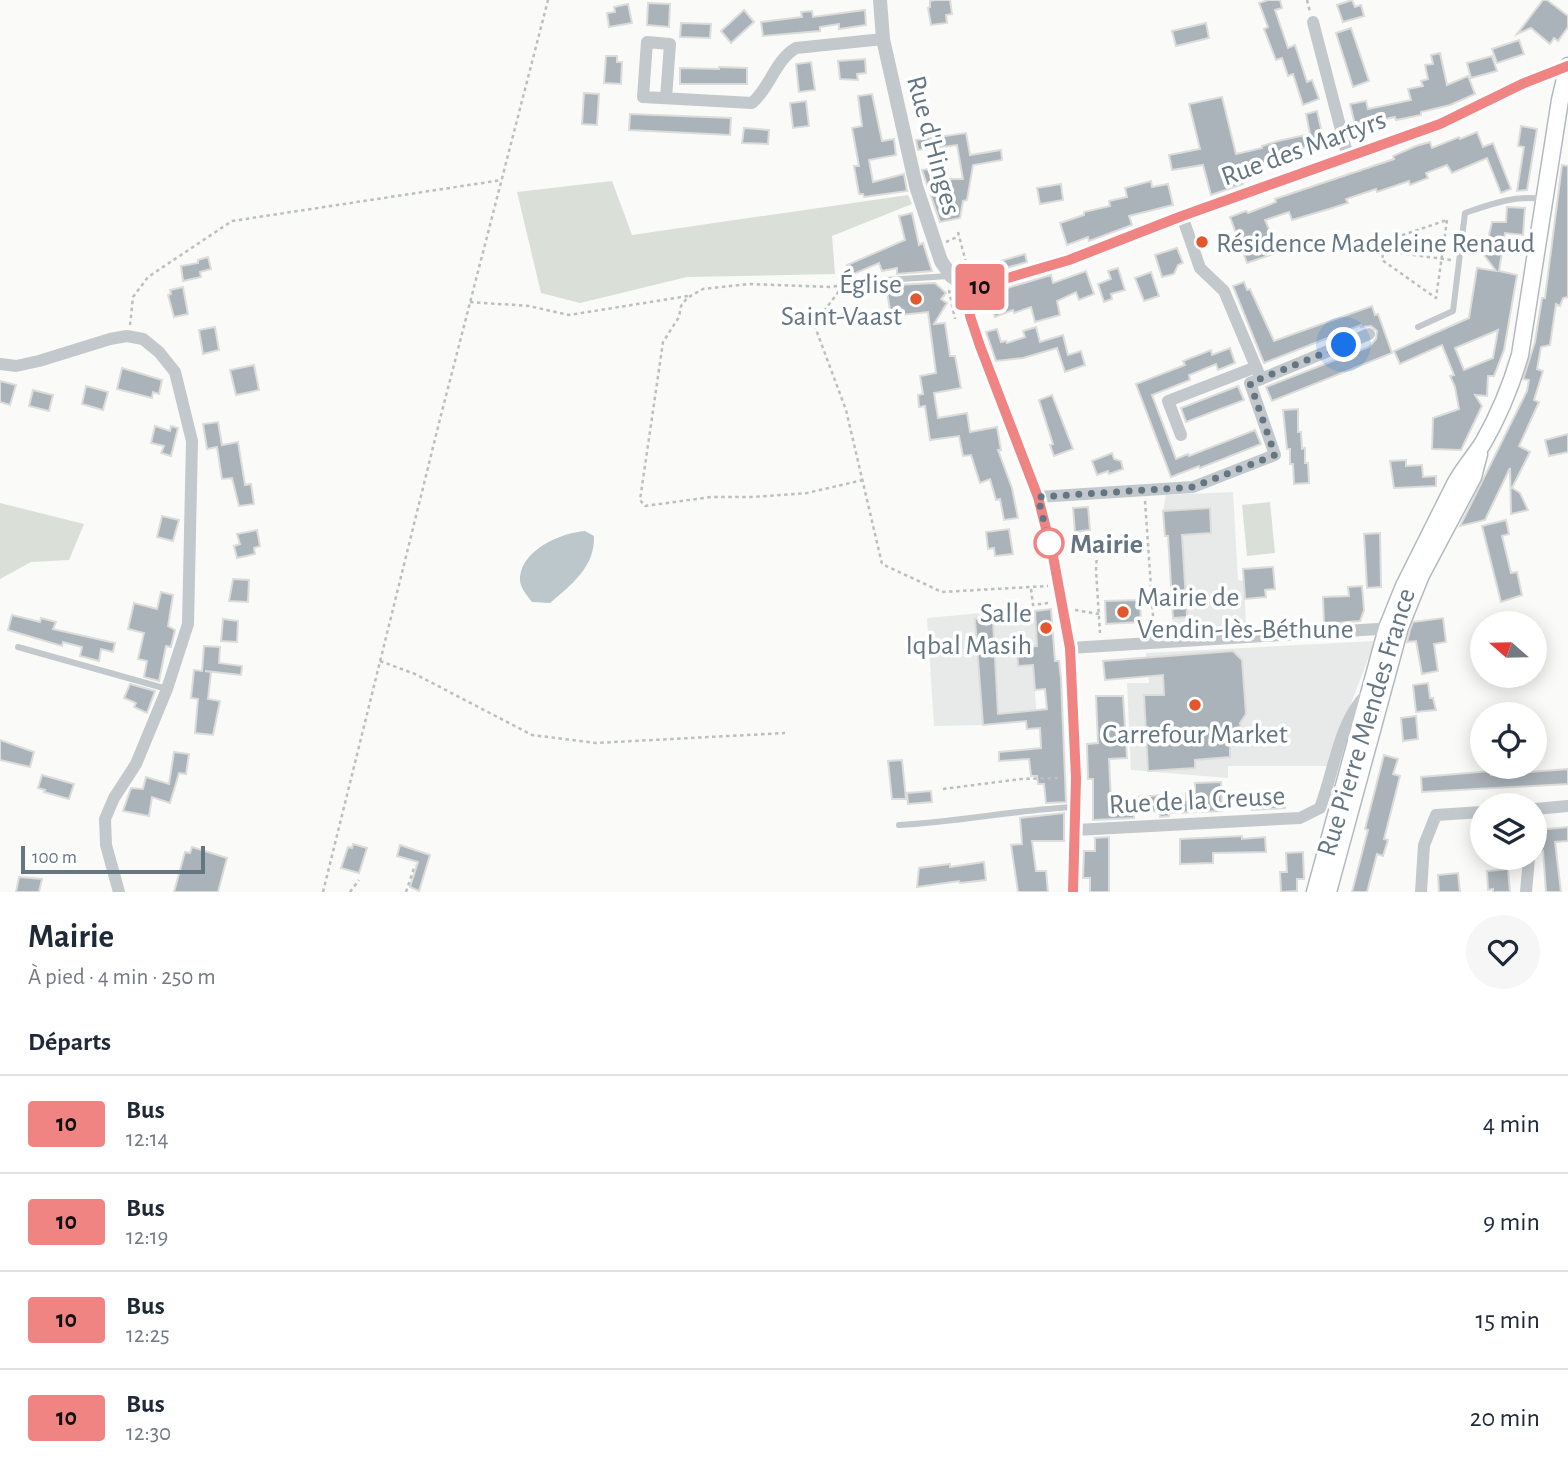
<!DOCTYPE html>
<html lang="fr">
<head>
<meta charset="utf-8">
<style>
  :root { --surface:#fff; --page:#f6f6f7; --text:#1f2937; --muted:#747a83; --line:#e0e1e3 }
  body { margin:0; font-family:"Alegreya Sans",sans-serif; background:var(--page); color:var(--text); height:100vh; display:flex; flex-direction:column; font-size:26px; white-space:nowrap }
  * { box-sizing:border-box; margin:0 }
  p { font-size:23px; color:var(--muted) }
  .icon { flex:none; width:38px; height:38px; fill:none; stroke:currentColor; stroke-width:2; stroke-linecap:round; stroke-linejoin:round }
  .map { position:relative; height:892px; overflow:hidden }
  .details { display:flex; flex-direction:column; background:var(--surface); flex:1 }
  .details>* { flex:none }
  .badge { padding:0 14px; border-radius:5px; font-size:24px; line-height:46px }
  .needle { width:46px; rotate:290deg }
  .controls { position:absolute; left:1470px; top:611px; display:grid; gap:14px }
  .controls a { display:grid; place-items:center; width:77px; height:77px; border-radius:50%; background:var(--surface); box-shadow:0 4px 18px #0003; font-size:35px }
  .scale { position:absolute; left:21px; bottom:18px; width:184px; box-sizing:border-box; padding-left:7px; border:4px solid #657683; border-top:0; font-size:19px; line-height:24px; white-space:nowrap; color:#657683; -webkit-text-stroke:5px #fff; paint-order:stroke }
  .you { position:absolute; width:35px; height:35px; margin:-18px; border:5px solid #fff; border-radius:50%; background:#1a73e8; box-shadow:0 0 0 10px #1a73e833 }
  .map>.badge { position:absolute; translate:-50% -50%; box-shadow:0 0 0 4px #fff }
  h2 { padding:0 28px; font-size:26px; line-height:63px }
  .round { display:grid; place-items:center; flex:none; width:74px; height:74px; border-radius:37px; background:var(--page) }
  .summary { display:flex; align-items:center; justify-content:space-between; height:119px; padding:0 28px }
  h1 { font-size:33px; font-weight:700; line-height:52px }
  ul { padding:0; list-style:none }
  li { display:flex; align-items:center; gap:21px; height:98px; padding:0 28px; border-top:2px solid var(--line) }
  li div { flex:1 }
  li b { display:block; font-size:26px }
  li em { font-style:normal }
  li .badge { min-width:77px; font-weight:700; text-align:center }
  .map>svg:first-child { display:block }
  .built { fill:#e8e9e9 }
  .green { fill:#dadfd7 }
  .water { fill:#bbc7cb }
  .building { fill:#aab3b9; stroke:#dcdcda; stroke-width:2; fill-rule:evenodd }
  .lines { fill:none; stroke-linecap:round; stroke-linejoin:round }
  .secondary-casing { stroke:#b3babf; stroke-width:19 }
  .path { stroke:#bbbfc2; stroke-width:2.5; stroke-dasharray:3.5 3.5; stroke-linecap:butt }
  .service { stroke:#c3c8cc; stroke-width:6 }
  .minor { stroke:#c3c8cc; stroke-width:12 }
  .tertiary { stroke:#c3c8cc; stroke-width:14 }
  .secondary { stroke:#fff; stroke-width:16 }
  .line-casing { stroke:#fff; stroke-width:16 }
  .line { stroke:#f08482; stroke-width:10 }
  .walk { stroke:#657683; stroke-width:7; stroke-dasharray:0 12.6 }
  .poi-dot { fill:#e4572e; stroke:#fff; stroke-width:2.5 }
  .stop-dot { fill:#fff; stroke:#f08482; stroke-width:3.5 }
  .labels { text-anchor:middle; stroke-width:7; stroke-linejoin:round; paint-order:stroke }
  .street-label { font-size:28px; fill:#657683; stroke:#fff }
  .poi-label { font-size:28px; fill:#657683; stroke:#fff; text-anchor:start }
  .stop-label { font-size:28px; font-weight:bold; fill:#657683; stroke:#fff; text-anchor:start }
</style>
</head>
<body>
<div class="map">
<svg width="1568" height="892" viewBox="0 0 1568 892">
  <rect width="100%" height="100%" fill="#fafaf8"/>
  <g class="built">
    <polygon points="1233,492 1238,580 1244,581 1246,625 1173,631 1168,537 1165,536 1163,511 1166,495"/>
    <polygon points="1022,609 1023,618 1035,616 1038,665 1033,665 1037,720 983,725 934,726 927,618"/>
    <polygon points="1375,641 1327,766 1228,766 1228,778 1131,770 1127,683 1149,683 1146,653"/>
  </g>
  <g class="green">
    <polygon points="612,181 632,235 908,195 912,204 832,236 835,274 687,277 580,303 541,293 517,192"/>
    <polygon points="1270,502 1275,553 1247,556 1242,505"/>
    <polygon points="0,503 84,524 69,560 31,562 0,579"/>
  </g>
  <path class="water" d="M585,531L594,536C595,567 572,584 550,603L532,602C527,595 519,587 520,577C523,549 561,533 585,531Z"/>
  <g class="building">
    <polygon points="935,0 950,0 952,14 946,15 947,23 931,25 928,8 930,7 930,1"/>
    <polygon points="1268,0 1280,0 1282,8 1275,10 1288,48 1295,45 1307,82 1312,80 1319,99 1303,105 1293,74 1288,76 1282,58 1276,60 1264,29 1268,27 1259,3"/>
    <polygon points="1352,0 1355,7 1361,5 1364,16 1343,22 1337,5"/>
    <polygon points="1543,0 1547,0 1568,16 1568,27 1558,41 1554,38 1550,44 1531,28 1517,34"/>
    <polygon points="648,3 670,4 669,27 647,25"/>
    <polygon points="628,4 632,23 609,27 607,13 615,12 614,7"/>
    <polygon points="744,10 754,22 731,43 721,31"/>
    <polygon points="865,10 866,25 839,29 839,24 820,27 820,31 763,36 761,22 802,17 801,12 812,11 813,17"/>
    <polygon points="681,23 711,24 710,38 680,37"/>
    <polygon points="1206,23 1209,38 1176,46 1172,31"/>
    <polygon points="1351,28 1369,81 1353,87 1336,33"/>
    <polygon points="1519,40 1524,54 1497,63 1492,49"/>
    <polygon points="1440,53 1447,85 1468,76 1475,94 1450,105 1421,112 1421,115 1396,120 1395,117 1371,122 1373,130 1357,133 1350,104 1366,101 1368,109 1411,100 1408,89 1423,86 1421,81 1428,79 1425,65 1433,64 1431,55"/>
    <polygon points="606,56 617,56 617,62 622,62 621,84 604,83"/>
    <polygon points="1492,56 1497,71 1471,78 1467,63"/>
    <polygon points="865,59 866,73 857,74 858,80 840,79 838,61"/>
    <polygon points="811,62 815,90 799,92 796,64"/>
    <polygon points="719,67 747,68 747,84 680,84 680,68 719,69"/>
    <polygon points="584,93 599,94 597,125 582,124"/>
    <polygon points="872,94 882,141 894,139 896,155 869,160 873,182 904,174 907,191 864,197 863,194 859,194 854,166 859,166 852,128 862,126 858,96"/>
    <polygon points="1222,97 1236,154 1262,148 1262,146 1278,141 1310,134 1306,114 1317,111 1324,142 1299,149 1300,152 1273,157 1274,161 1240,169 1243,184 1211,195 1203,165 1172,170 1169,155 1200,149 1189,104"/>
    <polygon points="806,101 809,126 793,128 790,103"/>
    <polygon points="630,114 731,118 730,135 629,130"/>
    <polygon points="1521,126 1537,129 1527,190 1517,191 1524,147 1518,146"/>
    <polygon points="744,128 769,130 768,144 742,143"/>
    <polygon points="1477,132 1483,147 1493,143 1511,189 1501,193 1487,158 1452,173 1447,165 1426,173 1428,178 1410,185 1409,181 1377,192 1376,189 1346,199 1348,203 1329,209 1292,220 1289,212 1265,220 1279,252 1247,263 1230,217 1246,211 1248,213 1276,202 1275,199 1394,159 1393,156 1416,146 1430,142 1432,148 1459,137 1460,139"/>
    <polygon points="966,133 970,155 1001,150 1002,160 973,165 967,200 963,201 960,218 940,222 922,170 928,169 932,179 963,179 957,145 918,150 916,140"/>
    <polygon points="1562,165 1568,166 1568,297 1563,298 1560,306 1556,304 1550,345 1541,347 1537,369 1543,371 1534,400 1539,402 1519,446 1530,452 1512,488 1520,493 1528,510 1511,514 1510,468 1485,520 1460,526 1527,391 1529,380 1523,379 1535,342 1542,298 1545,298"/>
    <polygon points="1151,181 1152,187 1168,184 1173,205 1129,216 1132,225 1089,241 1088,237 1067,245 1060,223 1084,215 1084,212 1110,206 1109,201 1127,197 1125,188"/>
    <polygon points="1061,184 1063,200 1040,204 1037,188"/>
    <path d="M1507,207L1525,208L1523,235L1505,233L1499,271L1517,275L1504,350L1494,376H1488L1487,396L1475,395L1482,406L1461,450L1432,449L1433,418L1459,409L1455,387L1450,376L1454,375L1442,345L1400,364L1394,351L1469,318L1477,268L1496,271L1481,251L1486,248L1492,222H1506ZM1498,330L1493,358L1464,370L1455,348Z"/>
    <polygon points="912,213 919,245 923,243 932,271 897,274 897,268 882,271 879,263 851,275 847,265 905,240 899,216"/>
    <polygon points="1177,248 1183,263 1178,265 1174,274 1162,277 1155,255"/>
    <polygon points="1025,254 1027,262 996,271 994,263"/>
    <polygon points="208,257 211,269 200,272 201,277 183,281 181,266 198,263 198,260"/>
    <polygon points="1118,268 1125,290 1111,294 1112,299 1104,302 1098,284 1111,279 1108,271"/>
    <polygon points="1086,271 1094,294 1079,300 1076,292 1057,301 1060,315 1035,322 1031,307 1014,313 1013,310 995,317 987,294 1051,275 1053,283"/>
    <polygon points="1151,272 1159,296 1144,301 1135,278"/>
    <polygon points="1244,282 1247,290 1250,289 1274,341 1372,306 1375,315 1378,314 1392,353 1272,401 1266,387 1369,347 1376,339 1377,331 1371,326 1361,327 1361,325 1264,363 1233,286"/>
    <polygon points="935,283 946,293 941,299 947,303 934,324 945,323 950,356 955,356 961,388 934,393 938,418 967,413 970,432 997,427 1001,450 998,450 1012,488 1018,518 1004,520 1000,499 996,500 990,479 980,483 971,455 963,456 959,436 930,440 925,406 919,407 918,395 923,394 920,376 936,373 928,312 891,316 887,292 898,291 897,285"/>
    <polygon points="183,287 188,314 174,317 168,295 171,294 170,290"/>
    <polygon points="215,327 219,350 203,354 199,330"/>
    <polygon points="1036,327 1040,342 1063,335 1068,355 1081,351 1085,365 1065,372 1057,348 1023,358 996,361 986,332 997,329 1001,342 1006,341 1007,343 1025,337 1023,331"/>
    <polygon points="1230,348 1235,363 1218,370 1216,364 1189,375 1190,380 1152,395 1176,459 1188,454 1189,456 1255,430 1261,444 1200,468 1199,466 1171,477 1136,384 1185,365 1183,361 1211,350 1212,355"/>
    <polygon points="254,365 259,390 236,395 230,370"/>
    <polygon points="122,368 162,380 159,394 153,392 152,398 117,389"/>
    <polygon points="0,381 16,385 10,405 0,402"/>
    <polygon points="86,386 108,392 103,410 82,404"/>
    <polygon points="1238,386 1244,400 1186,422 1181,408"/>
    <polygon points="33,390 53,395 49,411 29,406"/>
    <polygon points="1052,395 1073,449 1054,456 1050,445 1053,444 1039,400"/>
    <polygon points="1298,409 1298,432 1301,432 1302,449 1305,448 1305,463 1308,463 1309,483 1294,484 1293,464 1290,464 1290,449 1287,449 1283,410"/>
    <polygon points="218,422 222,445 238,442 245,485 251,484 254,504 239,506 232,478 222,479 217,447 207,449 203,424"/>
    <polygon points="155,426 170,431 171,426 178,428 171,456 161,453 164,446 151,443"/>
    <polygon points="1568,434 1568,452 1549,456 1545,440"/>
    <polygon points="1112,453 1114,459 1121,461 1123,469 1109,474 1108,471 1097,475 1092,461"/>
    <polygon points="1406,460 1406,466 1422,465 1423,477 1436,476 1436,486 1394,488 1390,461"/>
    <polygon points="1088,507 1090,530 1075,532 1073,508"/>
    <polygon points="1210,508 1211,533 1182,535 1187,617 1173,618 1168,536 1165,536 1163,511"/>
    <polygon points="162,516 179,520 173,541 157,537"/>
    <polygon points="1506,520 1509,534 1502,536 1511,573 1517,572 1522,595 1501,602 1482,526"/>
    <polygon points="1009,529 1013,554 995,556 994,548 988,549 986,532"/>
    <polygon points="257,530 260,546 254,548 255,554 237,558 234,546 240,544 237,534"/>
    <polygon points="1380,533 1381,587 1367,588 1364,534"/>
    <polygon points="1273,567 1275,589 1265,590 1266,597 1245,599 1243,569"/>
    <polygon points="233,579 249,580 248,602 229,601"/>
    <polygon points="1362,586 1364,610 1360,621 1324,624 1323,597 1349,596 1348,587"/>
    <polygon points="161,592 173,595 168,626 175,630 171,647 166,646 159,681 144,677 147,661 138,659 144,633 128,629 134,603 157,609"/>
    <polygon points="1140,600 1141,622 1106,624 1105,601"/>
    <polygon points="1022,609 1023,618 993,620 998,714 1047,709 1045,689 1035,690 1033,665 1018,666 1017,648 1037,646 1035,611 1051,609 1055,661 1059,661 1061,679 1066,802 1046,803 1044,784 1038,784 1037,776 1031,776 1029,759 999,761 999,752 1041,748 1040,728 1027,729 1026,721 983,725 975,619 987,618 986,611"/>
    <polygon points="12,615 40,622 41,618 56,622 53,629 115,643 113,652 101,649 99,661 80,656 82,647 63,642 62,646 8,630"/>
    <polygon points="1443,618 1446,642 1434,644 1438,671 1422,674 1416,641 1407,642 1410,630 1413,622"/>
    <polygon points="223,619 238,621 237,642 221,641"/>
    <polygon points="204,646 220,647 219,663 242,666 241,675 205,671 211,672 208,699 220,701 213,735 195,733 198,699 191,698 194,670 202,671"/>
    <polygon points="1233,651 1242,660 1246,714 1240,723 1242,740 1237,745 1230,746 1230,757 1195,760 1195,768 1148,771 1144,695 1164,695 1163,675 1105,680 1103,661"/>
    <polygon points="1428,683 1430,698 1433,698 1436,710 1416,712 1413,685"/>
    <polygon points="130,684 155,691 147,713 134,707 136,703 124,698"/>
    <polygon points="1096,696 1123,696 1127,758 1109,759 1111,800 1114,799 1115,803 1137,801 1137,797 1165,795 1166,801 1186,800 1186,793 1195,792 1195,783 1221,782 1222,811 1169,813 1169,816 1160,817 1159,811 1134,812 1134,818 1093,820 1093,779 1088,779 1087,744 1098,743"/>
    <polygon points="1416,716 1418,739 1403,741 1401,718"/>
    <polygon points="0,740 34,752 30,767 0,760"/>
    <polygon points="174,752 189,754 186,774 179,773 170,803 152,797 149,816 123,811 131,788 143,789 146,777 169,784"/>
    <polygon points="1384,755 1398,759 1393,774 1400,776 1384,839 1388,840 1383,856 1377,854 1367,892 1352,892 1368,830 1365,829"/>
    <polygon points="902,760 906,799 892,799 888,761"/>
    <polygon points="1568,769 1568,784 1422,792 1421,777 1491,771 1491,775"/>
    <polygon points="42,775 74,784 69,799 44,792 45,790 38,788"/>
    <polygon points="931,791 932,802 908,804 907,793"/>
    <polygon points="1285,794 1285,808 1252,810 1252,795"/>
    <polygon points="1064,813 1064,841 1032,841 1036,871 1046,871 1048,892 1018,892 1011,845 1022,844 1020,818"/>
    <polygon points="1568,827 1568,841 1555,842 1561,892 1546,892 1543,851 1538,851 1537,830"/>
    <polygon points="1242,836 1242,839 1265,837 1266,852 1213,853 1213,863 1180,864 1180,839"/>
    <polygon points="1109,837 1109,892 1090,892 1090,878 1083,878 1084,851 1095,851 1095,838"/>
    <polygon points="353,844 367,848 359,873 341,868 348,847 352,848"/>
    <polygon points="400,845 430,855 419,891 410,887 418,862 397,856"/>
    <polygon points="192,847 227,858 218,892 174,892 185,852 190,853"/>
    <polygon points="1303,852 1304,879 1297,879 1297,891 1281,892 1280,872 1287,872 1286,853"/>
    <polygon points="984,862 986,880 960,883 959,881 917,887 919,868 950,864 950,867"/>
    <polygon points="1508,869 1510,892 1493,892 1493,889 1488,890 1487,871"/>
    <polygon points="1458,873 1460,892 1439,892 1438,875"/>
    <polygon points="19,877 42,879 39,892 16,892"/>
  </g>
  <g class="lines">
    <defs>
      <g id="secondary">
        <path d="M1315,892L1387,628L1404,586L1455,484C1463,469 1474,457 1483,443C1499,415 1511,386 1520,355L1560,100L1568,66"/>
        <polyline points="1328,892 1400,627 1421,575 1473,477 1479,454"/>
      </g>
    </defs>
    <use href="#secondary" class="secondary-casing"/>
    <g class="path">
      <polyline points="1307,0 1310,12"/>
      <polygon points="1447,220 1436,298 1382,260 1385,241"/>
      <polyline points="958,232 968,270 978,273"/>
      <polyline points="946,242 959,236"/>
      <polyline points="1385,251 1451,260"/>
      <polyline points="844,285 830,287 749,284 703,289 687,298 681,306 679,317 663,342 640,500 645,506 711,497 751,497 807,493 863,480"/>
      <polyline points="843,286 814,324 846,410 882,564 942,592 1048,586"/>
      <polyline points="949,290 955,319"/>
      <polyline points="470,302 529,306 569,315 688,296"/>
      <polyline points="130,325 133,297 148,277 232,221 502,180"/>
      <polyline points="1145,501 1154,630"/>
      <polyline points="1133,551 1147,549"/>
      <polyline points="1097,553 1096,570 1100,633"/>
      <polyline points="1031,589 1033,605 1048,603"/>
      <polyline points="1075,610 1099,614"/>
      <polyline points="380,661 415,674 532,735 596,743 785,733"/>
      <polyline points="943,789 1021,779 1062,778"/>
      <polyline points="323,892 440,419 548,0"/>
      <polyline points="350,892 359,880"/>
      <polyline points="406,892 415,865"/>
    </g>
    <g class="service">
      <polyline points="853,282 949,276"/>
      <path d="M1418,327L1453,311L1465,213C1491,204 1515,195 1543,199"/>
      <polyline points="18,647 167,689"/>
      <path d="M899,825C958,822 1015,810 1074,807"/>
    </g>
    <g class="minor">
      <polyline points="1313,22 1348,157"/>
      <path d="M666,98L670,44L647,42L643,97L752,103C770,88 775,60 796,48L883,39"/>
      <polyline points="0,364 16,366 39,361 110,339 127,336 143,339 159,352 175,372 192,441 188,624 167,689 136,764 114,798 105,819 106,845 119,892"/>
      <polyline points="1261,379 1369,334"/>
      <polyline points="1181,435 1168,401 1256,367 1224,291 1200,268 1182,216"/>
      <polyline points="1038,497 1193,487 1275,455 1250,383 1261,379 1256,367"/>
      <polyline points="1070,648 1394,628"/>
      <polyline points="1535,809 1568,806"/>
      <path d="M1076,830L1300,818L1320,808C1334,772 1339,721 1367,694"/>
      <polyline points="1421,892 1424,845 1436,815 1482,812"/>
      <polyline points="1526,892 1529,858"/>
    </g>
    <g class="tertiary">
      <polyline points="880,0 883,39 916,186 941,261 951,276 970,289"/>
      <polyline points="970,289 1069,259 1182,216 1440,125 1522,84 1568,67"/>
      <polyline points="970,289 970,316 980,346 1038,497 1053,556 1070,648 1076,778 1073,892"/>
    </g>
    <use href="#secondary" class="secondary"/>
  </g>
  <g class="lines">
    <defs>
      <polyline id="line" points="1073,892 1076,778 1070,648 1053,556 1038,497 980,346 970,316 970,289 1069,260 1182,216 1440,124 1522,84 1568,66"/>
    </defs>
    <use href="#line" class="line-casing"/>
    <use href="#line" class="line"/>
    <polyline class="walk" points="1049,543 1038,497 1193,487 1275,455 1250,383 1344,345"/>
  </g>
  <g class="poi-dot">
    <circle cx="1202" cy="242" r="7"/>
    <circle cx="916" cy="299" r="7"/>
    <circle cx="1123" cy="612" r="7"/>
    <circle cx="1046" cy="628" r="7"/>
    <circle cx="1195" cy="705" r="7"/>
  </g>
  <circle class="stop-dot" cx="1049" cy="543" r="14"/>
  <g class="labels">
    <g class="street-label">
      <text transform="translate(935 145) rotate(75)" y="10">Rue d'Hinges</text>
      <text transform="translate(1303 147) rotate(-20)" y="10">Rue des Martyrs</text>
      <text transform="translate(1365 722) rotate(-73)" y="10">Rue Pierre Mendes France</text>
      <text transform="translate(1197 799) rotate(-3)" y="10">Rue de la Creuse</text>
    </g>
    <g class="poi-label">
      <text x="1216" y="252">Résidence Madeleine Renaud</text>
      <text x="902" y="293" text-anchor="end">Église<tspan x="902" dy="32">Saint-Vaast</tspan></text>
      <text x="1137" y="606">Mairie de<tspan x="1137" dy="32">Vendin-lès-Béthune</tspan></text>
      <text x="1032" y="622" text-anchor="end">Salle<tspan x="1032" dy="32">Iqbal Masih</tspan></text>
      <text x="1195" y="743" text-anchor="middle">Carrefour Market</text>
    </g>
    <g class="stop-label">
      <text x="1070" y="553">Mairie</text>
    </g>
  </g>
</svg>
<div class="controls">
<a><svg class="needle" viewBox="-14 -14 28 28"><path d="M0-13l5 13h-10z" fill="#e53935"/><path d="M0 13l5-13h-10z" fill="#747a83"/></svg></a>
<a><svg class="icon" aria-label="locate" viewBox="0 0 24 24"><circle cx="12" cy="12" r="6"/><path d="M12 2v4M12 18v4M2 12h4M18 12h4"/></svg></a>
<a><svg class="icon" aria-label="layers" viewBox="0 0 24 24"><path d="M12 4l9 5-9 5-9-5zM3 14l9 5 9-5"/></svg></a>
</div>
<div class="scale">100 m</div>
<div class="you" style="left:1344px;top:345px"></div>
<b class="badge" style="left:980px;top:287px;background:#f08482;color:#111">10</b>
</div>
<section class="details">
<div class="summary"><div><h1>Mairie</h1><p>À pied · 4 min · 250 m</p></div><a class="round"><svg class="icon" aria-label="heart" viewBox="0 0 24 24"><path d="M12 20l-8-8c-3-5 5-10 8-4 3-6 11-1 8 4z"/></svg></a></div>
<h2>Départs</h2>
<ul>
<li><span class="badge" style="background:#f08482;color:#111">10</span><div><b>Bus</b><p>12:14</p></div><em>4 min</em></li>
<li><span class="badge" style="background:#f08482;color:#111">10</span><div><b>Bus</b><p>12:19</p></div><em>9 min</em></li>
<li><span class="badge" style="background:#f08482;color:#111">10</span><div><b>Bus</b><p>12:25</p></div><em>15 min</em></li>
<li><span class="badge" style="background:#f08482;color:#111">10</span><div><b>Bus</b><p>12:30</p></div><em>20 min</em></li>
</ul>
</section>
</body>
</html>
